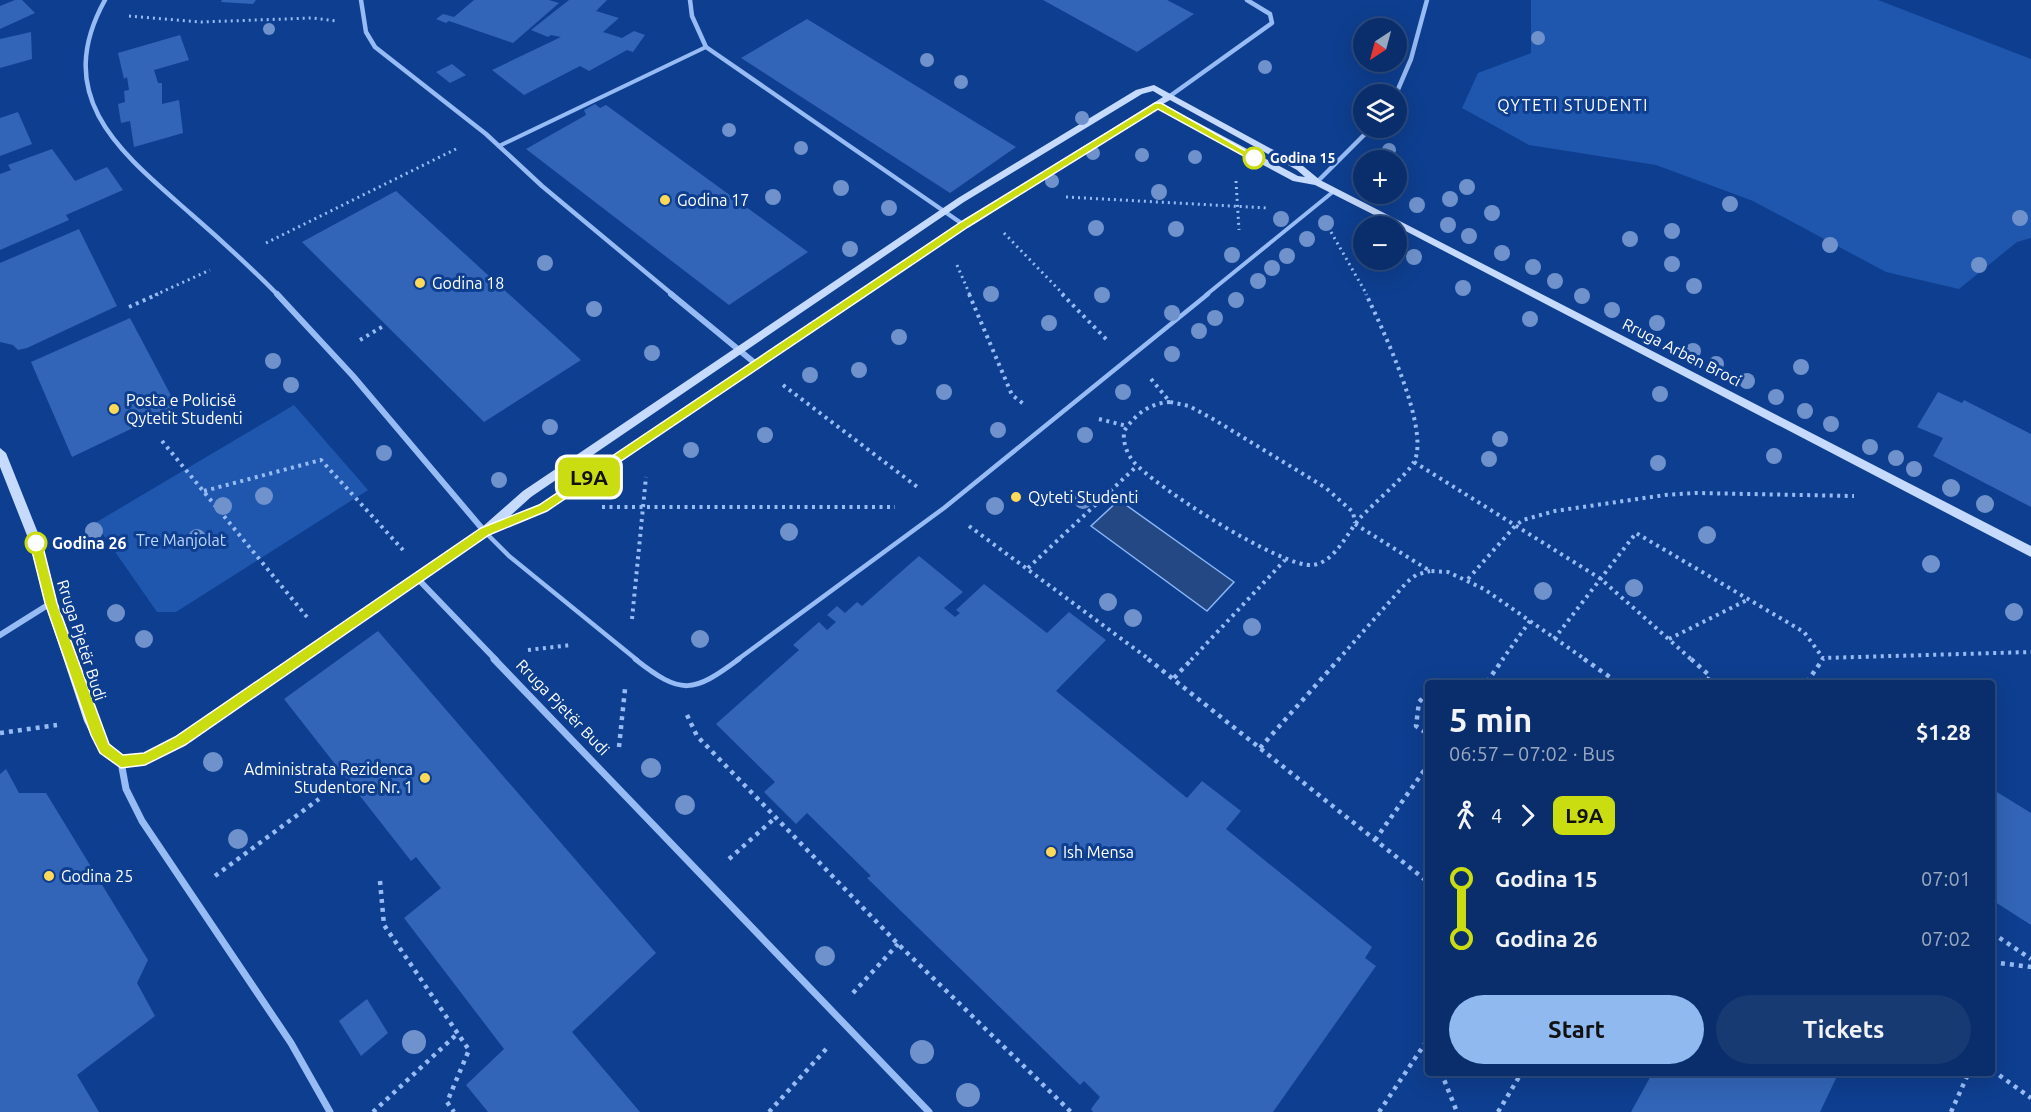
<!DOCTYPE html>
<html lang="en">
<head>
<meta charset="utf-8">
<style>
  :root { --surface:#0a2e6b; --page:#183a73; --text:#f1f3f6; --muted:#99a8c1; --line:#2a4a7e; --accent:#90b9f0 }
  body { margin:0; font-family:Ubuntu,sans-serif; background:var(--page); color:var(--text); height:100vh; display:flex; flex-direction:column; font-size:22px; white-space:nowrap }
  * { box-sizing:border-box; margin:0 }
  p { font-size:20px; color:var(--muted) }
  .icon { flex:none; width:33px; height:33px; fill:none; stroke:currentColor; stroke-width:2; stroke-linecap:round; stroke-linejoin:round }
  .map { position:relative; flex:1; overflow:hidden }
  .sheet { position:absolute; left:1425px; top:680px; width:570px; height:396px; display:flex; flex-direction:column; background:var(--surface); border-radius:6px; box-shadow:0 6px 24px #0002,0 0 0 2px var(--line) }
  .sheet>* { flex:none }
  .badge { padding:0 12px; border-radius:9px; font-size:21px; line-height:39px }
  .needle { width:39px; rotate:216deg }
  .buttons { position:absolute; left:1353px; top:18px; display:grid; gap:12px }
  .buttons a { display:grid; place-items:center; width:54px; height:54px; border-radius:50%; background:var(--surface); box-shadow:0 6px 24px #0002,0 0 0 2px var(--line); font-size:30px }
  .map>.badge { position:absolute; translate:-50% -50%; box-shadow:0 0 0 3px #fff }
  .legs { display:flex; align-items:center; gap:9px; height:66px; padding:0 24px; font-size:20px }
  .legs p { margin-inline-start:auto }
  .summary { display:flex; align-items:center; justify-content:space-between; height:102px; padding:0 24px }
  h1 { font-size:33px; font-weight:700; line-height:45px }
  .cta { display:flex; gap:12px; margin-top:auto; padding:12px 24px }
  .cta a { flex:1; height:69px; border-radius:36px; background:var(--accent); color:#111; font-size:24px; font-weight:700; line-height:69px; text-align:center }
  .cta a+a { background:var(--page); color:var(--text) }
  ul { padding:0 24px; list-style:none }
  li { display:flex; align-items:center; gap:21px; height:60px; font-size:22px }
  li i { display:grid; place-items:center; width:9px; height:100%; margin:0 8px; background:currentColor }
  li i::after { content:''; width:15px; height:15px; margin:-8px; border:4px solid; border-radius:50%; background:var(--surface) }
  li p { margin-inline-start:auto }
  li:first-child i { background:linear-gradient(#0000 50%,currentColor 0) }
  li:last-child i { background:linear-gradient(currentColor 50%,#0000 0) }
  .map>svg:first-child { display:block }
  .green { fill:#1f57af }
  .water { fill:#244884; stroke:#88b4f8; stroke-width:1.5 }
  .building { fill:#3265b7 }
  .lines { fill:none; stroke-linecap:round; stroke-linejoin:round }
  .path-far2 { stroke:#97bbf4; stroke-width:3; stroke-dasharray:2 4; stroke-linecap:butt }
  .path-far1 { stroke:#97bbf4; stroke-width:4; stroke-dasharray:3 4.5; stroke-linecap:butt }
  .path { stroke:#97bbf4; stroke-width:4.5; stroke-dasharray:4 5; stroke-linecap:butt }
  .lane-far2 { stroke:#97bbf4; stroke-width:4 }
  .lane-far1 { stroke:#97bbf4; stroke-width:4.5 }
  .lane { stroke:#97bbf4; stroke-width:5 }
  .street-far2 { stroke:#97bbf4; stroke-width:4.5 }
  .street-far1 { stroke:#97bbf4; stroke-width:6 }
  .street { stroke:#97bbf4; stroke-width:7 }
  .secondary { fill:#c6dafd; fill-rule:evenodd }
  .tree { fill:#6f92cc }
  .line-1 { fill:#cadd11; stroke:#fff; stroke-width:1.5 }
  .stop-1-dot { fill:#fff; stroke:#cadd11; stroke-width:3 }
  .poi-dot { fill:#ffda59; stroke:#0e3e8f; stroke-width:2 }
  .labels { text-anchor:middle; stroke-width:6; stroke-linejoin:round; paint-order:stroke }
  .far-stop-label { font-size:14px; font-weight:bold; fill:#fff; stroke:#0e3e8f; text-anchor:start }
  .far-quarter-label { font-size:16px; letter-spacing:1.5px; fill:#fff; stroke:#0e3e8f }
  .poi-label { font-size:16px; fill:#fff; stroke:#0e3e8f; text-anchor:start }
  .street-label { font-size:16px; fill:#fff; stroke:#0e3e8f }
  .park-label { font-size:16px; fill:#bed7fe; stroke:#0e3e8f }
  .stop-label { font-size:16px; font-weight:bold; fill:#fff; stroke:#0e3e8f; text-anchor:start }
</style>
</head>
<body>
<div class="map">
<svg width="2031" height="1112" viewBox="0 0 2031 1112">
  <rect width="100%" height="100%" fill="#0e3e8f"/>
  <g class="green">
    <polygon points="1531,0 1878,0 2031,59 2031,238 2017,242 1959,289 1886,272 1753,201 1656,165 1529,145 1462,108 1478,73 1531,53"/>
    <polygon points="294,405 368,490 176,612 157,612 95,523"/>
  </g>
  <polygon class="water" points="1119,500 1234,582 1207,611 1091,526"/>
  <g class="building">
    <polygon points="15,0 22,0 35,13 0,29 0,6"/>
    <polygon points="222,0 256,0 253,4 221,2"/>
    <polygon points="474,0 549,0 559,3 513,43 449,21 446,23 436,19 443,14 454,17"/>
    <polygon points="569,0 607,0 596,11 619,18 603,32 622,38 634,31 645,35 633,52 627,50 589,71 580,66 524,95 492,70 561,37 551,35 548,37 531,30"/>
    <polygon points="1043,0 1167,0 1194,14 1137,52"/>
    <polygon points="807,19 1016,147 950,193 741,58"/>
    <polygon points="31,32 32,59 0,68 0,39"/>
    <polygon points="180,35 189,60 154,70 158,83 162,83 162,104 179,100 183,133 134,147 130,121 121,123 118,104 125,102 124,91 129,90 127,77 124,79 118,53"/>
    <polygon points="452,64 466,75 450,83 436,72"/>
    <polygon points="595,104 600,108 606,105 808,252 729,305 526,149 586,115 584,110"/>
    <polygon points="18,112 32,144 0,156 0,118"/>
    <polygon points="52,149 75,181 107,167 123,190 66,215 69,220 0,250 0,174 11,170 8,165"/>
    <polygon points="396,191 581,360 484,422 302,242"/>
    <polygon points="79,229 117,306 27,348 18,350 13,345 0,342 0,263"/>
    <polygon points="130,318 177,407 72,457 31,362"/>
    <polygon points="1938,392 1962,403 1964,400 2031,434 2031,507 1933,456 1943,438 1917,427"/>
    <polygon points="919,556 963,592 944,608 955,617 960,613 956,610 984,584 1047,633 1069,612 1106,640 1056,691 1187,798 1202,781 1241,811 1226,829 1372,947 1365,958 1376,966 1273,1112 1093,1112 1091,1109 1100,1097 1084,1081 1080,1085 867,878 871,876 807,813 796,824 764,792 775,782 716,724 799,650 793,645 819,622 827,630 836,622 827,615 837,606 845,613 857,602 862,606"/>
    <polygon points="378,631 656,953 572,1032 640,1112 488,1112 466,1085 504,1049 404,918 441,888 416,857 411,861 284,699"/>
    <polygon points="6,769 19,793 46,793 148,960 137,983 155,1016 77,1075 99,1112 0,1112 0,774"/>
    <polygon points="1992,789 2031,813 2031,925 1992,900"/>
    <polygon points="367,999 388,1033 361,1056 339,1021"/>
    <polygon points="1653,1072 1839,1072 1820,1112 1631,1112"/>
  </g>
  <g class="lines">
    <g class="path-far2">
      <polyline points="129,16 201,22 312,18 337,21"/>
      <polyline points="1236,181 1239,230"/>
      <polyline points="1066,197 1268,208"/>
      <polyline points="1331,232 1367,295"/>
      <polyline points="1004,233 1064,295"/>
      <polyline points="266,243 458,148"/>
      <polyline points="957,265 970,295"/>
      <polyline points="155,295 210,270"/>
    </g>
    <g class="path-far1">
      <polyline points="969,294 1012,395 1025,405"/>
      <polyline points="1062,294 1107,340"/>
      <polyline points="129,307 158,294"/>
      <polyline points="360,340 385,325"/>
      <polyline points="1151,379 1170,402 1189,406 1213,419 1326,488 1353,512 1355,523"/>
      <polyline points="783,385 920,489"/>
      <path d="M1170,402C1149,403 1135,415 1124,431C1123,442 1126,452 1133,461C1152,485 1283,569 1313,565C1335,562 1347,533 1360,518C1372,505 1408,474 1414,462C1431,429 1381,326 1366,294"/>
      <polyline points="1099,419 1127,426"/>
      <polyline points="162,441 307,617"/>
      <polyline points="1414,462 1601,579 1692,660"/>
      <polyline points="204,491 321,460 403,550"/>
      <polyline points="602,507 895,507"/>
      <polyline points="1355,524 1430,571 1448,572 1484,589 1586,660"/>
      <polyline points="969,526 1150,660"/>
      <polyline points="1028,568 1137,466"/>
      <polyline points="1468,579 1515,526 1523,520 1555,511 1665,495 1696,493 1854,496"/>
      <polyline points="632,619 646,477"/>
      <polyline points="1554,639 1636,533 1804,632 1823,658"/>
      <polyline points="1669,639 1749,599"/>
      <polyline points="528,650 571,645"/>
      <polyline points="1191,660 1285,560"/>
      <polyline points="1338,660 1407,582 1416,575 1430,571"/>
      <polyline points="1502,660 1530,621"/>
      <polyline points="1822,660 1823,658 2031,652"/>
    </g>
    <g class="path">
      <polyline points="1148,659 1428,882"/>
      <polyline points="1584,659 1617,682"/>
      <polyline points="1691,659 1710,676 1707,682"/>
      <polyline points="1174,678 1192,659"/>
      <polyline points="1487,682 1503,659"/>
      <polyline points="1807,682 1823,659"/>
      <polyline points="1428,692 1419,702 1416,726 1428,734"/>
      <polyline points="687,715 697,736 898,944 1071,1112"/>
      <polyline points="0,733 57,725"/>
      <polyline points="619,747 625,689"/>
      <polyline points="1260,748 1339,659"/>
      <polyline points="1375,840 1428,765"/>
      <polyline points="729,859 776,817"/>
      <polyline points="215,876 319,799"/>
      <polyline points="380,881 384,925 469,1050 447,1102 454,1112"/>
      <polyline points="1992,933 2031,959"/>
      <polyline points="1992,962 2031,967"/>
      <polyline points="853,993 898,944"/>
      <polyline points="1992,1070 2031,1098"/>
      <polyline points="1441,1072 1457,1112"/>
      <polyline points="373,1112 457,1034"/>
      <polyline points="769,1112 827,1048"/>
      <polyline points="1379,1112 1428,1039"/>
      <polyline points="1498,1112 1522,1072"/>
      <polyline points="1951,1112 1969,1072"/>
    </g>
    <g class="lane-far2">
      <polyline points="499,146 706,47"/>
      <polyline points="1206,295 1334,191"/>
    </g>
    <g class="lane-far1">
      <polyline points="485,532 509,556 637,660"/>
      <polyline points="737,660 944,508 1208,294"/>
    </g>
    <path class="lane" d="M635,659C682,696 693,693 739,659"/>
    <g class="street-far2">
      <path d="M105,0C50,99 123,154 191,214C221,240 250,267 278,295"/>
      <polyline points="361,0 366,32 375,47 486,134 542,186 673,295"/>
      <polyline points="690,0 692,16 706,47 964,225"/>
      <polyline points="1396,94 1411,59 1427,0"/>
      <polyline points="1170,96 1272,23 1270,14 1247,0"/>
      <polyline points="1317,182 1371,128"/>
    </g>
    <g class="street-far1">
      <polyline points="277,294 353,376 485,532"/>
      <polyline points="671,294 756,364"/>
      <polyline points="417,578 496,660"/>
      <polyline points="0,635 51,603"/>
    </g>
    <g class="street">
      <polyline points="494,659 929,1112"/>
      <polyline points="121,762 126,789 142,821 291,1043 330,1112"/>
    </g>
    <path class="secondary" d="M1154,85L1303,166L1320,180L2031,546V557L1396,226L1315,185L1293,181L1157,108L967,227L547,511L493,532L185,745L145,765L121,768L100,753L84,721L45,603L30,543L0,467V448L6,453L42,543L57,603L97,719L110,745L123,755L144,753L175,737L481,528L523,491L958,198L1136,90ZM1153,91L1163,97L961,223L539,505L510,516L531,497L964,202L1142,94ZM1170,100L1297,170L1305,177L1298,176L1163,104Z"/>
  </g>
  <g class="tree">
    <circle cx="269" cy="29" r="6"/>
    <circle cx="1538" cy="38" r="7"/>
    <circle cx="927" cy="60" r="7"/>
    <circle cx="1265" cy="67" r="7"/>
    <circle cx="961" cy="82" r="7"/>
    <circle cx="1082" cy="118" r="7"/>
    <circle cx="729" cy="130" r="7"/>
    <circle cx="801" cy="148" r="7"/>
    <circle cx="1389" cy="150" r="7"/>
    <circle cx="1093" cy="153" r="7"/>
    <circle cx="1142" cy="155" r="7"/>
    <circle cx="1195" cy="157" r="7"/>
    <circle cx="1052" cy="181" r="7"/>
    <circle cx="1467" cy="187" r="8"/>
    <circle cx="841" cy="188" r="8"/>
    <circle cx="1159" cy="192" r="8"/>
    <circle cx="773" cy="197" r="8"/>
    <circle cx="1450" cy="199" r="8"/>
    <circle cx="1730" cy="204" r="8"/>
    <circle cx="1417" cy="205" r="8"/>
    <circle cx="889" cy="208" r="8"/>
    <circle cx="1492" cy="213" r="8"/>
    <circle cx="2020" cy="218" r="8"/>
    <circle cx="1281" cy="219" r="8"/>
    <circle cx="1326" cy="223" r="8"/>
    <circle cx="1448" cy="225" r="8"/>
    <circle cx="1096" cy="228" r="8"/>
    <circle cx="1176" cy="229" r="8"/>
    <circle cx="1672" cy="231" r="8"/>
    <circle cx="1469" cy="236" r="8"/>
    <circle cx="1307" cy="239" r="8"/>
    <circle cx="1630" cy="239" r="8"/>
    <circle cx="1830" cy="245" r="8"/>
    <circle cx="850" cy="249" r="8"/>
    <circle cx="1502" cy="253" r="8"/>
    <circle cx="1232" cy="255" r="8"/>
    <circle cx="1287" cy="256" r="8"/>
    <circle cx="1414" cy="257" r="8"/>
    <circle cx="545" cy="263" r="8"/>
    <circle cx="1672" cy="264" r="8"/>
    <circle cx="1979" cy="265" r="8"/>
    <circle cx="1533" cy="267" r="8"/>
    <circle cx="1272" cy="268" r="8"/>
    <circle cx="1258" cy="281" r="8"/>
    <circle cx="1555" cy="281" r="8"/>
    <circle cx="1694" cy="286" r="8"/>
    <circle cx="1463" cy="288" r="8"/>
    <circle cx="991" cy="294" r="8"/>
    <circle cx="1102" cy="295" r="8"/>
    <circle cx="1582" cy="296" r="8"/>
    <circle cx="1236" cy="300" r="8"/>
    <circle cx="594" cy="309" r="8"/>
    <circle cx="1612" cy="310" r="8"/>
    <circle cx="1172" cy="313" r="8"/>
    <circle cx="1215" cy="318" r="8"/>
    <circle cx="1530" cy="319" r="8"/>
    <circle cx="1049" cy="323" r="8"/>
    <circle cx="1657" cy="323" r="8"/>
    <circle cx="1199" cy="331" r="8"/>
    <circle cx="899" cy="337" r="8"/>
    <circle cx="1693" cy="351" r="8"/>
    <circle cx="652" cy="353" r="8"/>
    <circle cx="1172" cy="354" r="8"/>
    <circle cx="273" cy="361" r="8"/>
    <circle cx="1716" cy="364" r="8"/>
    <circle cx="1801" cy="367" r="8"/>
    <circle cx="859" cy="370" r="8"/>
    <circle cx="810" cy="375" r="8"/>
    <circle cx="1747" cy="381" r="8"/>
    <circle cx="291" cy="385" r="8"/>
    <circle cx="944" cy="392" r="8"/>
    <circle cx="1123" cy="392" r="8"/>
    <circle cx="1660" cy="394" r="8"/>
    <circle cx="1776" cy="397" r="8"/>
    <circle cx="1805" cy="411" r="8"/>
    <circle cx="1831" cy="424" r="8"/>
    <circle cx="550" cy="427" r="8"/>
    <circle cx="998" cy="430" r="8"/>
    <circle cx="765" cy="435" r="8"/>
    <circle cx="1085" cy="435" r="8"/>
    <circle cx="1500" cy="439" r="8"/>
    <circle cx="1870" cy="447" r="8"/>
    <circle cx="691" cy="450" r="8"/>
    <circle cx="384" cy="453" r="8"/>
    <circle cx="1774" cy="456" r="8"/>
    <circle cx="1896" cy="458" r="8"/>
    <circle cx="1489" cy="459" r="8"/>
    <circle cx="1658" cy="463" r="8"/>
    <circle cx="1914" cy="469" r="8"/>
    <circle cx="499" cy="480" r="8"/>
    <circle cx="1951" cy="488" r="9"/>
    <circle cx="264" cy="496" r="9"/>
    <circle cx="1083" cy="500" r="9"/>
    <circle cx="1985" cy="504" r="9"/>
    <circle cx="223" cy="506" r="9"/>
    <circle cx="995" cy="506" r="9"/>
    <circle cx="94" cy="531" r="9"/>
    <circle cx="789" cy="532" r="9"/>
    <circle cx="1707" cy="535" r="9"/>
    <circle cx="197" cy="538" r="9"/>
    <circle cx="1931" cy="564" r="9"/>
    <circle cx="1634" cy="588" r="9"/>
    <circle cx="1543" cy="591" r="9"/>
    <circle cx="1108" cy="602" r="9"/>
    <circle cx="2014" cy="612" r="9"/>
    <circle cx="116" cy="613" r="9"/>
    <circle cx="1133" cy="618" r="9"/>
    <circle cx="1252" cy="627" r="9"/>
    <circle cx="144" cy="639" r="9"/>
    <circle cx="700" cy="639" r="9"/>
    <circle cx="213" cy="762" r="10"/>
    <circle cx="651" cy="768" r="10"/>
    <circle cx="685" cy="805" r="10"/>
    <circle cx="238" cy="839" r="10"/>
    <circle cx="825" cy="956" r="10"/>
    <circle cx="414" cy="1042" r="12"/>
    <circle cx="922" cy="1052" r="12"/>
    <circle cx="968" cy="1095" r="12"/>
  </g>
  <polygon class="line-1" points="1155,103 1161,103 1258,158 1251,160 1158,109 968,227 547,511 489,535 185,745 145,765 121,768 100,753 91,735 45,603 30,543 32,539 36,538 42,543 57,603 109,744 123,755 144,753 175,737 481,528 539,505 961,222"/>
  <g class="stop-1-dot">
    <circle cx="1254" cy="158" r="10"/>
    <circle cx="36" cy="543" r="10"/>
  </g>
  <g class="poi-dot">
    <circle cx="665" cy="200" r="6"/>
    <circle cx="420" cy="283" r="6"/>
    <circle cx="114" cy="409" r="6"/>
    <circle cx="1016" cy="497" r="6"/>
    <circle cx="425" cy="778" r="6"/>
    <circle cx="1051" cy="852" r="6"/>
    <circle cx="49" cy="876" r="6"/>
  </g>
  <g class="labels">
    <g class="far-stop-label">
      <text x="1270" y="163">Godina 15</text>
    </g>
    <g class="far-quarter-label">
      <text x="1573" y="111">QYTETI STUDENTI</text>
    </g>
    <g class="poi-label">
      <text x="677" y="206">Godina 17</text>
      <text x="432" y="289">Godina 18</text>
      <text x="126" y="406">Posta e Policisë<tspan x="126" dy="18">Qytetit Studenti</tspan></text>
      <text x="1028" y="503">Qyteti Studenti</text>
      <text x="413" y="775" text-anchor="end">Administrata Rezidenca<tspan x="413" dy="18">Studentore Nr. 1</tspan></text>
      <text x="1063" y="858">Ish Mensa</text>
      <text x="61" y="882">Godina 25</text>
    </g>
    <g class="street-label">
      <text transform="translate(1682 352) rotate(27)" y="6">Rruga Arben Broci</text>
      <text transform="translate(82 640) rotate(72)" y="6">Rruga Pjetër Budi</text>
      <text transform="translate(563 707) rotate(46)" y="6">Rruga Pjetër Budi</text>
    </g>
    <g class="park-label">
      <text x="181" y="546">Tre Manjolat</text>
    </g>
    <g class="stop-label">
      <text x="52" y="549">Godina 26</text>
    </g>
  </g>
</svg>
<div class="buttons">
<a><svg class="needle" viewBox="-14 -14 28 28"><path d="M0-13l5 13h-10z" fill="#e53935"/><path d="M0 13l5-13h-10z" fill="#99a8c1"/></svg></a>
<a><svg class="icon" aria-label="layers" viewBox="0 0 24 24"><path d="M12 4l9 5-9 5-9-5zM3 14l9 5 9-5"/></svg></a>
<a>+</a>
<a>−</a>
</div>
<b class="badge" style="left:589px;top:477px;background:#cadd11;color:#111">L9A</b>
<section class="sheet">
<div class="summary"><div><h1>5 min</h1><p>06:57 – 07:02 · Bus</p></div><b>$1.28</b></div>
<div class="legs"><svg class="icon" aria-label="walk" viewBox="0 0 24 24"><circle cx="13" cy="4" r="2"/><path d="M13 8l-2 6 4 7M11 14l-3 7M7 12l3-4h3l4 4"/></svg>4<svg class="icon" aria-label="forward" viewBox="0 0 24 24"><path d="M9 5l7 7-7 7"/></svg><b class="badge" style="background:#cadd11;color:#111">L9A</b></div>
<ul>
<li><i style="color:#cadd11"></i><b>Godina 15</b><p>07:01</p></li>
<li><i style="color:#cadd11"></i><b>Godina 26</b><p>07:02</p></li>
</ul>
<div class="cta"><a>Start</a><a>Tickets</a></div>
</section>
</div>
</body>
</html>
